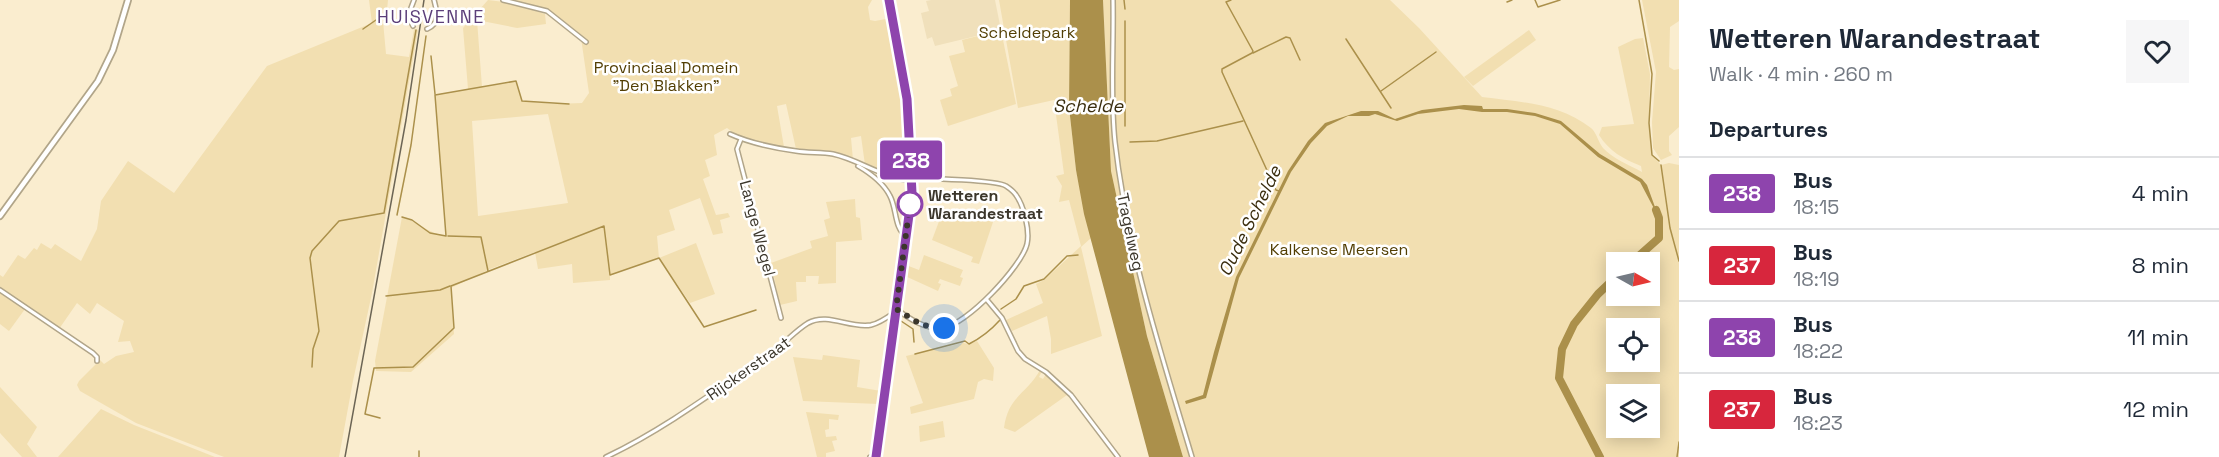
<!DOCTYPE html>
<html lang="en">
<head>
<meta charset="utf-8">
<style>
  :root { --surface:#fff; --page:#f6f6f7; --text:#1f2937; --muted:#747a83; --line:#e0e1e3 }
  body { margin:0; font-family:"Space Grotesk",sans-serif; background:var(--page); color:var(--text); height:100vh; display:flex; flex-direction:column; font-size:22px; white-space:nowrap }
  * { box-sizing:border-box; margin:0 }
  p { font-size:20px; color:var(--muted) }
  .icon { flex:none; width:33px; height:33px; fill:none; stroke:currentColor; stroke-width:2; stroke-linecap:round; stroke-linejoin:round }
  .map { position:relative; flex:1; overflow:hidden }
  .drawer { display:flex; flex-direction:column; background:var(--surface); width:540px }
  .drawer>* { flex:none }
  .badge { padding:0 12px; border-radius:4px; font-size:21px; line-height:39px }
  .needle { width:39px; rotate:98deg }
  .fabs { position:absolute; left:1606px; top:252px; display:grid; gap:12px }
  .fabs a { display:grid; place-items:center; width:54px; height:54px; border-radius:0px; background:var(--surface); box-shadow:0 3px 15px #0003; font-size:30px }
  .you { position:absolute; width:30px; height:30px; margin:-15px; border:4px solid #fff; border-radius:50%; background:#1a73e8; box-shadow:0 0 0 9px #1a73e833 }
  .map>.badge { position:absolute; translate:-50% -50%; box-shadow:0 0 0 3px #fff }
  h2 { padding:0 30px; font-size:22px; line-height:54px }
  .round { display:grid; place-items:center; flex:none; width:63px; height:63px; border-radius:0px; background:var(--page) }
  .headline { display:flex; align-items:center; justify-content:space-between; height:102px; padding:0 30px }
  h1 { font-size:28px; font-weight:600; line-height:45px }
  ul { padding:0; list-style:none }
  li { display:flex; align-items:center; gap:18px; height:72px; padding:0 30px; border-top:2px solid var(--line) }
  li div { flex:1 }
  li b { display:block; font-size:22px }
  li em { font-style:normal }
  li .badge { min-width:66px; font-weight:700; text-align:center }
  main { display:flex; flex:1; min-height:0 }
  .map>svg:first-child { display:block }
  .built { fill:#f0e0bb }
  .green { fill:#f2dfb1; fill-rule:evenodd }
  .water { fill:#ab904b }
  .lines { fill:none; stroke-linecap:round; stroke-linejoin:round }
  .stream { stroke:#ab904b; stroke-width:1.5 }
  .river { stroke:#ab904b; stroke-width:8 }
  .street-casing { stroke:#b1a589; stroke-width:6 }
  .secondary-casing { stroke:#b1a589; stroke-width:8 }
  .street { stroke:#fff; stroke-width:3 }
  .secondary { stroke:#fff; stroke-width:4.5 }
  .rail { stroke:#6c6555; stroke-width:1.5 }
  .line-casing { stroke:#fff; stroke-width:14 }
  .line { stroke:#8e44ad; stroke-width:9 }
  .walk { stroke:#3b362b; stroke-width:6; stroke-dasharray:0 10.8 }
  .stop-dot { fill:#fff; stroke:#8e44ad; stroke-width:3 }
  .labels { text-anchor:middle; stroke-width:5; stroke-linejoin:round; paint-order:stroke }
  .park-label { font-size:16px; fill:#523e03; stroke:#fff }
  .stop-label { font-size:16px; font-weight:bold; fill:#3b362b; stroke:#fff; text-anchor:start }
  .street-label { font-size:16px; fill:#3b362b; stroke:#fff }
  .neighbourhood-label { font-size:18px; letter-spacing:1.5px; fill:#5b3e79; stroke:#fff }
  .water-label { font-size:18px; font-style:italic; fill:#3a2d0e; stroke:#fff }
</style>
</head>
<body>
<main>
<div class="map">
<svg width="1679" height="457" viewBox="0 0 1679 457">
  <rect width="100%" height="100%" fill="#faedcf"/>
  <polygon class="built" points="931,0 995,0 1001,30 935,46 932,37 927,39 921,13 929,11 926,1"/>
  <g class="green">
    <polygon points="369,0 388,0 386,20 383,21 386,54 409,57 414,29 418,30 372,293 353,381 339,457 224,457 136,423 80,391 77,385 79,381 100,360 104,364 116,356 134,352 130,341 118,342 124,321 97,303 90,314 77,303 59,329 0,288 0,275 3,277 18,255 25,259 34,248 37,250 41,243 51,249 55,244 81,261 97,229 101,201 128,161 174,193 267,66 372,23"/>
    <path d="M488,0L511,3L545,14L546,24L517,28L477,20L482,87L516,81L522,101L555,104L582,103L589,93L581,38L566,23L547,10L507,0H872L868,7L870,20L875,21L891,18L903,84L909,178H901L865,165L861,136L851,138L853,160L832,152L796,149L786,104L777,106L784,147L739,137L727,128L714,135L717,155L705,160L710,176L703,179L716,215L728,213L730,217L720,220L723,233L713,235L700,198L669,210L675,230L657,236L659,258L696,243L715,294L690,303L659,258L610,275V280L573,283L572,264L538,269L535,252L490,269L451,288L454,334L411,372L376,371L375,361L402,217C419,222 427,233 446,236L435,95L468,89L463,28ZM548,114L568,203L478,216L472,121Z"/>
    <polygon points="999,0 1070,0 1069,107 1076,170 1091,238 1081,247 1102,336 1051,354 1051,339 1047,316 1012,331 1006,320 1043,303 1036,284 1044,280 1081,246 1069,200 1059,202 1062,186 1056,176 1064,174 1054,100 1018,108"/>
    <path d="M1103,0H1390L1419,28L1482,97C1520,102 1558,103 1591,128C1597,133 1598,142 1603,148C1612,158 1629,165 1642,172L1641,166C1623,159 1609,151 1599,135L1602,127L1634,124L1618,47L1635,39L1643,38L1650,74L1649,123L1652,155L1661,165L1669,163L1679,165V457H1183L1147,336L1111,171ZM1617,262H1650V296H1617ZM1617,328H1650V362H1617ZM1617,394H1650V428H1617Z"/>
    <polygon points="1642,0 1679,0 1679,21 1670,27 1669,67 1674,70 1679,69 1679,127 1669,136 1669,151 1672,155 1661,160 1653,148 1652,122 1656,72"/>
    <polygon points="1001,30 1016,104 948,126 940,100 952,96 950,89 958,86 949,56 965,52 962,40"/>
    <polygon points="1529,30 1536,40 1473,86 1464,77"/>
    <polygon points="855,199 856,217 860,218 862,240 836,242 836,283 818,284 819,276 806,276 806,282 796,282 797,301 780,305 771,263 812,248 810,241 828,236 824,220 830,218 826,202"/>
    <polygon points="944,208 995,216 979,264 971,262 973,257 932,240"/>
    <polygon points="924,255 963,270 960,277 963,278 960,286 940,279 938,283 941,284 938,291 905,276 906,265 919,270"/>
    <polygon points="0,292 25,309 9,331 0,324"/>
    <polygon points="977,341 994,368 993,381 984,379 978,382 974,399 911,414 910,407 923,403 906,356 963,343 969,344"/>
    <polygon points="823,355 860,360 857,387 881,391 879,404 803,401 793,357 822,360"/>
    <path d="M1040,370L1042,371L1039,377L1043,379L1046,374L1067,395L1015,432L1004,428C1008,396 1027,394 1040,370Z"/>
    <polygon points="0,387 37,427 27,444 37,457 22,457 0,433"/>
    <polygon points="101,409 134,425 215,457 58,457"/>
    <polygon points="806,412 839,415 838,420 829,419 829,429 825,430 826,437 836,436 837,440 832,441 835,451 826,453 826,457 817,457"/>
    <polygon points="943,421 945,437 920,442 919,426"/>
  </g>
  <g class="water">
    <polygon points="1070,0 1103,0 1111,171 1147,336 1183,457 1149,457 1084,214 1076,170 1069,107"/>
    <polygon points="1464,105 1482,106 1483,109 1507,109 1535,113 1561,121 1600,154 1642,179 1647,185 1659,218 1640,182 1598,157 1560,124 1535,116 1507,112 1482,112 1459,109 1418,114 1397,121 1375,114 1369,116 1348,116 1327,126 1311,143 1291,172 1239,278 1206,398 1186,404 1185,401 1203,395 1214,352 1236,277 1288,171 1308,141 1325,123 1361,111 1378,111 1395,119 1422,110"/>
  </g>
  <g class="lines">
    <g class="stream">
      <polyline points="1124,0 1125,9"/>
      <polyline points="1231,0 1226,2 1253,51 1252,53 1222,69 1222,72 1276,190 1279,191"/>
      <polyline points="1535,0 1538,7 1560,0"/>
      <polyline points="1639,0 1652,74 1649,123 1652,155 1659,161"/>
      <polyline points="1507,2 1512,0"/>
      <polyline points="1125,21 1125,126"/>
      <polyline points="363,29 376,20 386,18"/>
      <polyline points="1346,39 1391,108"/>
      <polyline points="1253,53 1286,37 1290,38 1300,60"/>
      <polyline points="431,56 435,94"/>
      <polyline points="1381,91 1436,52"/>
      <polyline points="1130,142 1157,141 1243,121"/>
      <polyline points="1661,165 1670,228 1679,261"/>
      <polyline points="397,215 411,145 426,36"/>
      <polyline points="402,217 412,220 430,233 446,236 435,95 516,81 522,101 569,104"/>
      <polyline points="448,236 481,237 488,271"/>
      <polyline points="386,296 440,290 450,286"/>
      <polyline points="1001,309 1016,299 1024,286 1044,279 1067,256 1078,255"/>
      <polyline points="898,319 913,329 914,342"/>
      <path d="M915,354L965,341L969,344C981,338 991,330 1000,320"/>
      <polyline points="312,367 313,349 319,331 310,258 312,251 339,221 384,213 416,30"/>
      <polyline points="380,418 365,414 374,368 413,367 454,328 451,286 604,226 610,275 659,258 704,327 756,310"/>
      <polyline points="419,451 419,457"/>
      <polyline points="1677,457 1679,442"/>
    </g>
    <g class="river">
      <polyline points="1632,262 1659,238 1659,218 1656,210"/>
      <polyline points="1600,457 1559,378 1562,349 1574,324 1598,294 1617,276"/>
    </g>
    <defs>
      <g id="street">
        <polyline points="503,0 547,11 586,42"/>
        <path d="M1113,0C1114,47 1110,95 1115,142C1127,249 1161,353 1192,457"/>
        <polyline points="413,26 408,16 414,0"/>
        <path d="M427,29C441,23 437,12 434,0"/>
        <path d="M730,134C750,143 774,148 796,151C808,153 821,152 833,154C857,159 882,177 906,180C909,180 912,179 915,179C929,178 996,180 1006,186C1009,188 1014,192 1016,195C1024,206 1030,231 1027,244C1022,266 966,326 942,328C924,329 910,319 896,309"/>
        <polyline points="741,139 737,149 781,318"/>
        <path d="M858,166C870,173 884,184 890,196C897,209 894,228 906,236"/>
        <polyline points="0,290 93,353 97,357 97,361"/>
        <polyline points="987,300 1002,318 1018,351 1025,359 1046,372 1071,395 1118,457"/>
        <path d="M606,457C665,429 719,388 772,352C785,343 795,331 808,323C828,312 850,329 871,325C880,323 888,317 895,312"/>
        <polyline points="870,457 876,455"/>
      </g>
      <g id="secondary">
        <polyline points="0,216 98,81 113,50 128,0"/>
        <polyline points="876,457 912,193 907,99 889,0"/>
      </g>
    </defs>
    <use href="#street" class="street-casing"/>
    <use href="#secondary" class="secondary-casing"/>
    <use href="#street" class="street"/>
    <use href="#secondary" class="secondary"/>
    <polyline class="rail" points="345,457 406,120 424,0"/>
  </g>
  <g class="lines">
    <defs>
      <polyline id="line" points="876,457 912,193 907,99 889,0"/>
    </defs>
    <use href="#line" class="line-casing"/>
    <use href="#line" class="line"/>
    <polyline class="walk" points="910,204 896,309 922,325 944,328"/>
  </g>
  <circle class="stop-dot" cx="910" cy="204" r="12"/>
  <g class="labels">
    <g class="park-label">
      <text x="1027" y="38">Scheldepark</text>
      <text x="666" y="73">Provinciaal Domein<tspan x="666" dy="18">"Den Blakken"</tspan></text>
      <text x="1339" y="255">Kalkense Meersen</text>
    </g>
    <g class="stop-label">
      <text x="928" y="201">Wetteren<tspan x="928" dy="18">Warandestraat</tspan></text>
    </g>
    <g class="street-label">
      <text transform="translate(758 228) rotate(75)" y="6">Lange Wegel</text>
      <text transform="translate(1131 232) rotate(78)" y="6">Tragelweg</text>
      <text transform="translate(748 368) rotate(-35)" y="6">Rijckerstraat</text>
    </g>
    <g class="neighbourhood-label">
      <text x="431" y="23">HUISVENNE</text>
    </g>
    <g class="water-label">
      <text x="1088" y="112">Schelde</text>
      <text transform="translate(1250 221) rotate(-64)" y="6">Oude Schelde</text>
    </g>
  </g>
</svg>
<div class="fabs">
<a><svg class="needle" viewBox="-14 -14 28 28"><path d="M0-13l5 13h-10z" fill="#e53935"/><path d="M0 13l5-13h-10z" fill="#747a83"/></svg></a>
<a><svg class="icon" aria-label="locate" viewBox="0 0 24 24"><circle cx="12" cy="12" r="6"/><path d="M12 2v4M12 18v4M2 12h4M18 12h4"/></svg></a>
<a><svg class="icon" aria-label="layers" viewBox="0 0 24 24"><path d="M12 4l9 5-9 5-9-5zM3 14l9 5 9-5"/></svg></a>
</div>
<div class="you" style="left:944px;top:328px"></div>
<b class="badge" style="left:911px;top:160px;background:#8e44ad;color:#fff">238</b>
</div>
<section class="drawer">
<div class="headline"><div><h1>Wetteren Warandestraat</h1><p>Walk · 4 min · 260 m</p></div><a class="round"><svg class="icon" aria-label="heart" viewBox="0 0 24 24"><path d="M12 20l-8-8c-3-5 5-10 8-4 3-6 11-1 8 4z"/></svg></a></div>
<h2>Departures</h2>
<ul>
<li><span class="badge" style="background:#8e44ad;color:#fff">238</span><div><b>Bus</b><p>18:15</p></div><em>4 min</em></li>
<li><span class="badge" style="background:#d7263d;color:#fff">237</span><div><b>Bus</b><p>18:19</p></div><em>8 min</em></li>
<li><span class="badge" style="background:#8e44ad;color:#fff">238</span><div><b>Bus</b><p>18:22</p></div><em>11 min</em></li>
<li><span class="badge" style="background:#d7263d;color:#fff">237</span><div><b>Bus</b><p>18:23</p></div><em>12 min</em></li>
</ul>
</section>
</main>
</body>
</html>
